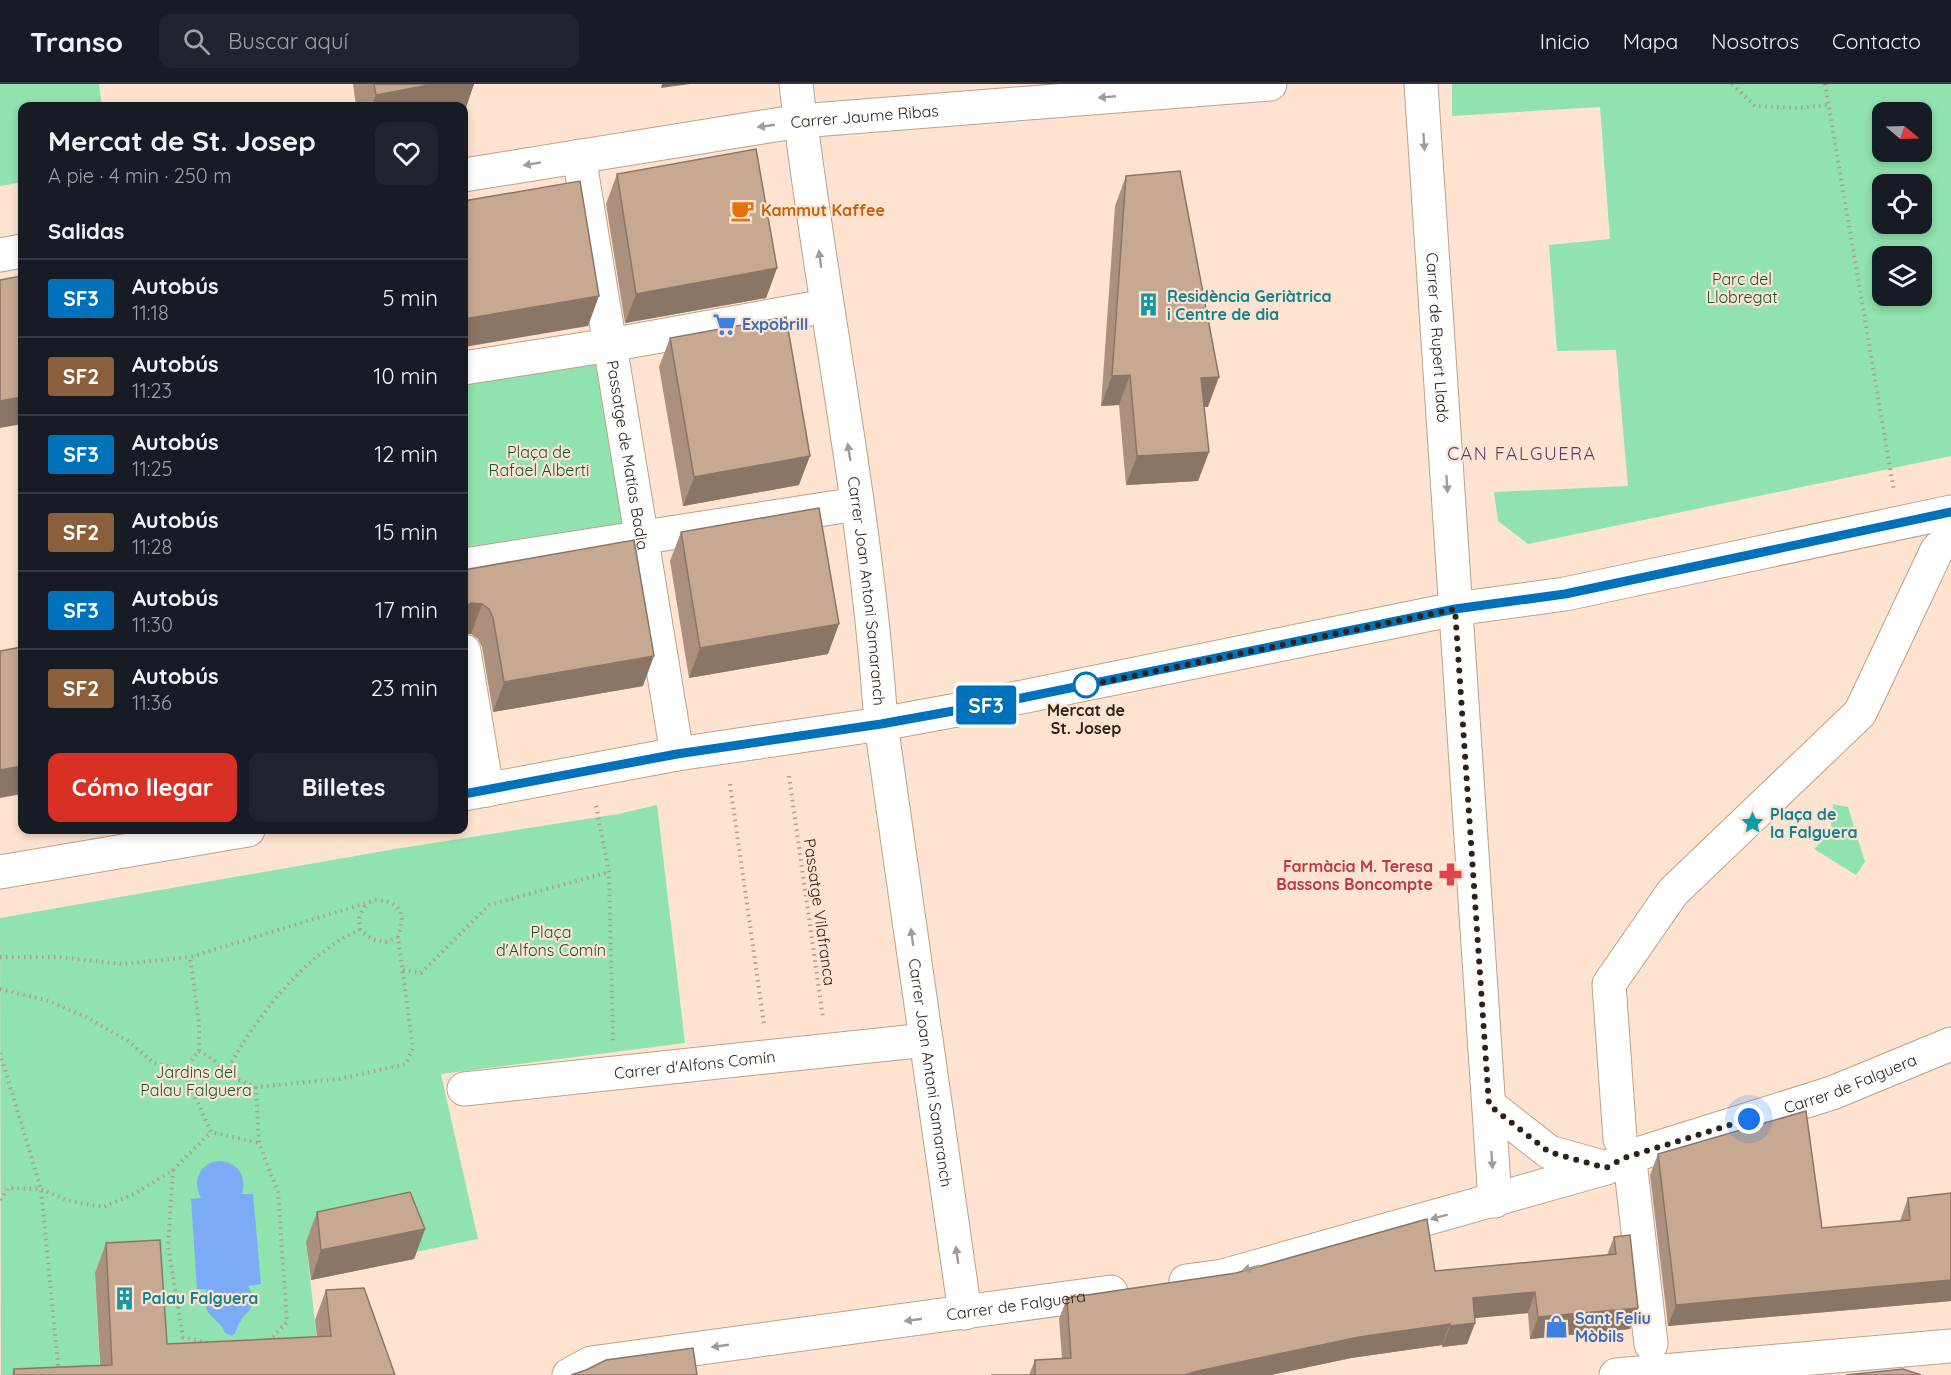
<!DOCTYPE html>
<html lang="es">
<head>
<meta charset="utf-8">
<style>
  :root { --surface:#171b24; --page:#20242c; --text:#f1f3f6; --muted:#9ea1a6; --line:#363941; --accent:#d93025 }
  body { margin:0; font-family:Quicksand,sans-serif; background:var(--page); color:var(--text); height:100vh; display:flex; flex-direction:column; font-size:22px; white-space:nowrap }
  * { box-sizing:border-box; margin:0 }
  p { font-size:20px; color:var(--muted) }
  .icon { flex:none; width:33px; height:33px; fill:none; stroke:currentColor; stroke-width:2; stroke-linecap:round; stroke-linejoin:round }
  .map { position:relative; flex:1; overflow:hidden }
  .side { position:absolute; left:18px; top:18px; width:450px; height:732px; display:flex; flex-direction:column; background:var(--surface); border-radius:12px; box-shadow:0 3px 9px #0003 }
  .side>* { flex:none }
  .badge { padding:0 12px; border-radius:4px; font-size:21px; line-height:39px }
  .needle { width:39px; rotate:109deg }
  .fabs { position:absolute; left:1872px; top:18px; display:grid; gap:12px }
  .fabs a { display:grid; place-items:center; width:60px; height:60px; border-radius:12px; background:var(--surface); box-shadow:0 3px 9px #0003; font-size:30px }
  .you { position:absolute; width:30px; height:30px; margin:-15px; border:4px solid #fff; border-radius:50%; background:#1a73e8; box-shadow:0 0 0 9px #1a73e833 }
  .map>.badge { position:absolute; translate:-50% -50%; box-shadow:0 0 0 3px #fff }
  h2 { padding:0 30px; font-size:22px; line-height:54px }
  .round { display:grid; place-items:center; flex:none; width:63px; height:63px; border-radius:12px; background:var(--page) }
  .overview { display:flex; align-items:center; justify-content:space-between; height:102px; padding:0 30px }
  h1 { font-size:28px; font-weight:800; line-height:45px }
  .primary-button { display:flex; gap:12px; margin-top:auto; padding:12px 30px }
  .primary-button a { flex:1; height:69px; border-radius:12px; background:var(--accent); color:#fff; font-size:24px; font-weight:800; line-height:69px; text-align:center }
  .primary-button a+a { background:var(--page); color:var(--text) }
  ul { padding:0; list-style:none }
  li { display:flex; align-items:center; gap:18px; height:78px; padding:0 30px; border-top:2px solid var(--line) }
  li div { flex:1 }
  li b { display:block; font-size:22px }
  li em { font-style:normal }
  li .badge { min-width:66px; font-weight:700; text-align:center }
  header { display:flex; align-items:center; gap:36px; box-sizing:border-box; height:84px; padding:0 30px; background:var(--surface); border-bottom:2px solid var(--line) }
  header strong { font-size:28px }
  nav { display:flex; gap:33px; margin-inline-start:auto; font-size:21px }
  .search { width:420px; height:54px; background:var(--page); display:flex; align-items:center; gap:15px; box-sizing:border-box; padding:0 21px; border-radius:12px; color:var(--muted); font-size:22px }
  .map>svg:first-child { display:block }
  .green { fill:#90e2ae; fill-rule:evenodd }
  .water { fill:#7cacf7 }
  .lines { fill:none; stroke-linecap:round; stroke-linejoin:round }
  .minor-casing { stroke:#bfa089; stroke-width:35 }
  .major-casing { stroke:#bfa089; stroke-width:35 }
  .path { stroke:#b29d8d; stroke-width:4; stroke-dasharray:1.5 4.5; stroke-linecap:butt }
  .minor { stroke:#fff; stroke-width:33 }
  .major { stroke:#fff; stroke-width:33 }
  .wall { fill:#ab907d }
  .shaded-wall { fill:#8b7666 }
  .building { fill:#c7a891; stroke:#8b7666; stroke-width:1.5 }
  .oneway { fill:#a09b97 }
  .line-casing { stroke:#fff; stroke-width:14 }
  .line { stroke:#0072bc; stroke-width:9 }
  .walk { stroke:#2d2118; stroke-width:6; stroke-dasharray:0 10.8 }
  .stop-dot { fill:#fff; stroke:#0072bc; stroke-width:3 }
  .labels { text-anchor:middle; stroke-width:4.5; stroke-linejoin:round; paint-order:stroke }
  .street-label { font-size:16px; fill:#2d2118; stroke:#fee3d0 }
  .food-label { font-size:16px; font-weight:bold; fill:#c56008; stroke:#fee3d0; text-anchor:start }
  .park-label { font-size:16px; fill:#115732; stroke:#fee3d0 }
  .culture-label { font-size:16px; font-weight:bold; fill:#0d838f; stroke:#fee3d0; text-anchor:start }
  .shop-label { font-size:16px; font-weight:bold; fill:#366cbe; stroke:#fee3d0; text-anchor:start }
  .stop-label { font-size:16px; font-weight:bold; fill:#2d2118; stroke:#fee3d0 }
  .health-label { font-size:16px; font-weight:bold; fill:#be3a42; stroke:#fee3d0; text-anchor:end }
  .neighbourhood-label { font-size:18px; letter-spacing:1.5px; fill:#63376c; stroke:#fee3d0 }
</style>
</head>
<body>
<header>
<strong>Transo</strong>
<div class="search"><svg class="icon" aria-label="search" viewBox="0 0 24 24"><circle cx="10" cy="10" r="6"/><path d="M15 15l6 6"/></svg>Buscar aquí</div>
<nav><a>Inicio</a><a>Mapa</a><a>Nosotros</a><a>Contacto</a></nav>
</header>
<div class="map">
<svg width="1951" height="1291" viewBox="0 0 1951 1291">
  <rect width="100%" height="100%" fill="#fee3d0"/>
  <g class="green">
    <polygon points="0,0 99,0 102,22 22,22 22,98 0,102"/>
    <path d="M1452,0H1951V372L1528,460L1498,437L1494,408L1628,402L1616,266L1557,267L1549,161L1610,155L1600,23L1452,32ZM1882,28H1922V68H1882ZM1922,100V140H1882V100ZM1922,172V212H1882V172Z"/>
    <polygon points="598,275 626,442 464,468 464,296"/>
    <polygon points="1833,720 1848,723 1865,778 1856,791 1814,765 1834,745 1831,742"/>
    <polygon points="657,721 685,959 441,990 478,1155 411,1169 306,1158 320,1282 157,1289 95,1189 100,1291 1,1291 0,834 395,765 618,730"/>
  </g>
  <path class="water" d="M218,1077C238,1077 247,1093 242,1110H253L261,1200L248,1202C262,1223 245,1226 239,1240C236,1245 237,1248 232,1252L225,1249C221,1237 207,1233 205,1220C204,1215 206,1209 207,1205H197L191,1115L201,1114C192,1097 199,1080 218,1077Z"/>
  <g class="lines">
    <defs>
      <g id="minor">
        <path id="s1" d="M796,0C821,214 867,425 881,640L965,1229"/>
        <path id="s2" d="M1421,0L1495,1117"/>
        <path id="s3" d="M579,72L677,670"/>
        <path id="s4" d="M464,91L800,37L1270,0"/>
        <polyline points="0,171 22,167"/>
        <polyline points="464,284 610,261 826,222"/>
        <polyline points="464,481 857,420"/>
        <polyline points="464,567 487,706"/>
        <polyline points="464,710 677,670 881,640 973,623 1455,525 1565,510 1951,428"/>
        <polyline points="0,788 248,746"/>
        <path id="s5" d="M464,1005L926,956"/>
        <path id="s6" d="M1489,1021L1549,1068L1606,1084L1625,1074L1832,1009L1951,960"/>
        <polyline points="1620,1055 1609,900 1673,808 1860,629 1937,466 1951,453"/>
        <polyline points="1631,1086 1651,1260"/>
        <polyline points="1186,1197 1223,1192 1606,1084"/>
        <path id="s7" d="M569,1291L591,1279L1111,1208"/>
      </g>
      <polyline id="major" points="1616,1291 1951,1262"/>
    </defs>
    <use href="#minor" class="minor-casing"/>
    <use href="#major" class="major-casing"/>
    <g class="path">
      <polyline points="1732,0 1755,22 1796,24 1827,21"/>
      <polyline points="1825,0 1894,407"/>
      <polyline points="789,692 823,934"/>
      <polyline points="730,700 764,940"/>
      <polyline points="596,722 609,788 613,957"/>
      <polyline points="360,846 359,834 366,820"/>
      <polyline points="0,873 56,873 123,880 190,873"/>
      <polyline points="403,886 421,889 489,821 609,788"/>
      <path d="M0,905L49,917L88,934L128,957L154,979L183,986L199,967V940L190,873L376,816C401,817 406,830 398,853L413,964L406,980L339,995L256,1003L225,990C252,939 305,868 360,846L372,855L386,858L398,853"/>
      <polyline points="199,967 213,975 225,990"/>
      <polyline points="0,969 41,1105 59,1291"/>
      <polyline points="183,986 211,1048 259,1059"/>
      <polyline points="256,1003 259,1059 278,1108 287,1238 268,1258"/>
      <polyline points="173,1086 168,1162 183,1253 208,1259"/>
      <polyline points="0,1116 8,1104 41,1105 69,1117 103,1123 134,1110 173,1086 211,1048"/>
    </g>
    <use href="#minor" class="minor"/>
    <use href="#major" class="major"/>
  </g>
  <g class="wall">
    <polygon points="353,0 474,0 464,29 464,22 356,22"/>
    <polygon points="617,90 777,184 766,214 625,239 606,120"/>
    <polygon points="1126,92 1208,323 1204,323 1209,368 1198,397 1126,401 1119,321 1101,322 1115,122"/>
    <polygon points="670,254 799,401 683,422 659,283"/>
    <polygon points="681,448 828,570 689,594 670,477"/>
    <polygon points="464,486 643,602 493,628 482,563 478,555 471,550"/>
    <polygon points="1658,1070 1822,1144 1900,1137 1908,1114 1951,1109 1951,1217 1668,1242 1650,1091"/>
    <polygon points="317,1128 425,1145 414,1175 311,1196 306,1158"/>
    <polygon points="1614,1153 1630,1245 1530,1255 1528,1229 1474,1234 1475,1239 1467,1260 1442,1263 1442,1261 1351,1274 1271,1291 991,1291 1029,1291 1035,1276 1062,1274 1059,1235 1067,1214 1435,1187 1607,1171"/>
    <polygon points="106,1159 167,1260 317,1253 315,1236 326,1206 395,1291 12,1291 14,1285 100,1281 95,1189"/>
  </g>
  <g class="shaded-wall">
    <polygon points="434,0 474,0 464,29 464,22 372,22 376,11"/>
    <polygon points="662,0 690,0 661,4"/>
    <polygon points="777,184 766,214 625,239 636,210"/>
    <polygon points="599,212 588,242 464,263 464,235"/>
    <polygon points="1130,291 1119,321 1101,322 1112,292"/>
    <polygon points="1219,293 1208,323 1190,323 1201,294"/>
    <polygon points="22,313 22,340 0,344 0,317"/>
    <polygon points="1209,368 1198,397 1126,401 1137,372"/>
    <polygon points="810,372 799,401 683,422 694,393"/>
    <polygon points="471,519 482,520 471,550 464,549 464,523"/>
    <polygon points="839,540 828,570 689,594 700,564"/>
    <polygon points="654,572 643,602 493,628 504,598"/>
    <polygon points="467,605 464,615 464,606"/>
    <polygon points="22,682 22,710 0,714 0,686"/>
    <polygon points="425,1145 414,1175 311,1196 321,1166"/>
    <polygon points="1951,1196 1951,1217 1668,1242 1676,1221"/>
    <polygon points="1535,1208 1528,1229 1465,1235 1473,1214"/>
    <polygon points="1638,1224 1630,1245 1530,1255 1538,1233"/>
    <polygon points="1475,1239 1467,1260 1442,1263 1450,1242"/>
    <polygon points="1450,1240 1442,1261 1351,1274 1271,1291 1185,1291 1198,1287 1359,1253"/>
  </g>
  <g class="building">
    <polygon points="374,0 434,0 376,11"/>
    <polygon points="756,65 777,184 636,210 617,90"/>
    <polygon points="1180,87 1219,293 1201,294 1209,368 1137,372 1130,291 1112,292 1126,92"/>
    <polygon points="580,97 599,212 464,235 464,117"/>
    <polygon points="22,192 22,313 0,317 0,196"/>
    <polygon points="786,233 810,372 694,393 670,254"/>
    <polygon points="819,424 839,540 700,564 681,448"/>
    <polygon points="634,456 654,572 504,598 493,534 489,525 482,520 471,519 464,523 464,486"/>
    <polygon points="22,563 22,682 0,686 0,567"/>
    <polygon points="464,584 467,605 464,606"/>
    <polygon points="1806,1027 1822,1144 1910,1136 1908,1114 1951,1109 1951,1196 1676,1221 1658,1070"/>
    <polygon points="410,1108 425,1145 321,1166 317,1128"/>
    <polygon points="1427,1135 1435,1187 1616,1170 1614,1153 1630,1151 1638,1224 1538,1233 1535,1208 1473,1214 1475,1239 1450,1242 1450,1240 1359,1253 1198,1287 1185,1291 991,1291 1035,1291 1035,1276 1071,1274 1067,1214 1236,1189"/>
    <polygon points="160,1156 167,1260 331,1252 326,1206 364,1204 395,1291 14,1291 14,1285 112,1281 106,1159"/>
    <polygon points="693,1264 697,1291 571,1291 586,1286 606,1276"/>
    <polygon points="1903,1285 1921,1291 1846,1291"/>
  </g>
  <defs><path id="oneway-solid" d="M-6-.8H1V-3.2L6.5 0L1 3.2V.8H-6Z" transform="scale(1.5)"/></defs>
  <g class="oneway">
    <use href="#oneway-solid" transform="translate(1107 13) rotate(175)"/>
    <use href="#oneway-solid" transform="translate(766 42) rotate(172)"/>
    <use href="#oneway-solid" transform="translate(1424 58) rotate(86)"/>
    <use href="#oneway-solid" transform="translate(532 80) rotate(170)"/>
    <use href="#oneway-solid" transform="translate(820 175) rotate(-98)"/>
    <use href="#oneway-solid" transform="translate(849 368) rotate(-99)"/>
    <use href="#oneway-solid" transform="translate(1447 400) rotate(86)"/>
    <use href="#oneway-solid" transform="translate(912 853) rotate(-98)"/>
    <use href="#oneway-solid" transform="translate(1492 1076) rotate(86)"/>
    <use href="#oneway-solid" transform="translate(1439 1133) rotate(165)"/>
    <use href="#oneway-solid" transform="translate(957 1171) rotate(-98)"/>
    <use href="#oneway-solid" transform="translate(1251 1184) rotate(165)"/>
    <use href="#oneway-solid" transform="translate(913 1236) rotate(172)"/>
    <use href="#oneway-solid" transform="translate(720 1262) rotate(172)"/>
  </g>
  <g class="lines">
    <defs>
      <polyline id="line" points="464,710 677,670 881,640 992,620 1455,525 1565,510 1951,428"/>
    </defs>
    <use href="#line" class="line-casing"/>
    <use href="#line" class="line"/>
    <polyline class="walk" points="1086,601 1084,602 1455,525 1489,1021 1549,1068 1606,1084 1624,1074 1749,1035"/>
  </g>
  <defs>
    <symbol id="cafe-bare" viewBox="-9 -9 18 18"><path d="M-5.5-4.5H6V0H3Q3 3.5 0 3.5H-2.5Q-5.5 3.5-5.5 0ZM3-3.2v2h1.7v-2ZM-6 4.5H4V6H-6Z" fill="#e8710a" stroke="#fee3d0" stroke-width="2.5" paint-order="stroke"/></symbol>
    <symbol id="building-bare" viewBox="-9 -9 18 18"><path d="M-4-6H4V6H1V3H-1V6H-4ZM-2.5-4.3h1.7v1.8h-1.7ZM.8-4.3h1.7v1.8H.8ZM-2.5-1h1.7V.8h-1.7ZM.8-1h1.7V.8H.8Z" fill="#0f9aa8" stroke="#fee3d0" stroke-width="2.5" paint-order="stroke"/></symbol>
    <symbol id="supermarket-bare" viewBox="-9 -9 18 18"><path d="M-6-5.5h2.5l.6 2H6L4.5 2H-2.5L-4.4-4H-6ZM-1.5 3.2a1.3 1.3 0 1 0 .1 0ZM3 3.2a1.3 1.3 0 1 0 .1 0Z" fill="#3f7fe0" stroke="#fee3d0" stroke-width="2.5" paint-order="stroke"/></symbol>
    <symbol id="sight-bare" viewBox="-9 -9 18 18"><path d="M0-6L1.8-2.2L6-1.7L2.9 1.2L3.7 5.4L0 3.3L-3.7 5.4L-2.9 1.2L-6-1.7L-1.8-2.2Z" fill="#0f9aa8" stroke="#fee3d0" stroke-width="2.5" paint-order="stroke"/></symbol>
    <symbol id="pharmacy-bare" viewBox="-9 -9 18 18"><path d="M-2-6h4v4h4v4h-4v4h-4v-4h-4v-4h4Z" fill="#e0444e" stroke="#fee3d0" stroke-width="2.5" paint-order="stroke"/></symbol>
    <symbol id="shop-bare" viewBox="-9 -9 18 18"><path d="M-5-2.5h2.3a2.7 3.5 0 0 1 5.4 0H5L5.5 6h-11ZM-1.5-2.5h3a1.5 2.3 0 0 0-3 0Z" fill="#3f7fe0" stroke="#fee3d0" stroke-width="2.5" paint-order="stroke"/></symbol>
  </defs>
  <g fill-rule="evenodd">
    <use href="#cafe-bare" x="726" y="110" width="33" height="33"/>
    <use href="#building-bare" x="1132" y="204" width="33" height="33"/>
    <use href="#supermarket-bare" x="708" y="224" width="33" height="33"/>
    <use href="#sight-bare" x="1736" y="722" width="33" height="33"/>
    <use href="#pharmacy-bare" x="1434" y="774" width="33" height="33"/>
    <use href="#building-bare" x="108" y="1198" width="33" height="33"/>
    <use href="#shop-bare" x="1540" y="1226" width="33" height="33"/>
  </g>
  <circle class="stop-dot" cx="1086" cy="601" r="12"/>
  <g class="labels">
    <g class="street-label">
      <text dy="6" stroke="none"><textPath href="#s4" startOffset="405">Carrer Jaume Ribas</textPath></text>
      <text dy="6" stroke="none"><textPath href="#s2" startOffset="254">Carrer de Rupert Lladó</textPath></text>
      <text dy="6" stroke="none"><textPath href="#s3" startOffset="303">Passatge de Matías Badia</textPath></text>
      <text dy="6" stroke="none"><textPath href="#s1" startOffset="512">Carrer Joan Antoni Samaranch</textPath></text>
      <text transform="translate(820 828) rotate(82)" y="6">Passatge Vilafranca</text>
      <text dy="6" stroke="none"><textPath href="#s5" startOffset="232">Carrer d'Alfons Comín</textPath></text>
      <text dy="6" stroke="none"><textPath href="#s1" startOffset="998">Carrer Joan Antoni Samaranch</textPath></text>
      <text dy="6" stroke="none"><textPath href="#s6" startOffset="394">Carrer de Falguera</textPath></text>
      <text dy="6" stroke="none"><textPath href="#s7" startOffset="454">Carrer de Falguera</textPath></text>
    </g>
    <g class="food-label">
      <text x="761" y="132">Kammut Kaffee</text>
    </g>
    <g class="park-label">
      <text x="1742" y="201">Parc del<tspan x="1742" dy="18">Llobregat</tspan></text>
      <text x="539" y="374">Plaça de<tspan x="539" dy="18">Rafael Alberti</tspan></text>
      <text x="551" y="854">Plaça<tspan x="551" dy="18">d'Alfons Comín</tspan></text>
      <text x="196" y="994">Jardins del<tspan x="196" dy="18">Palau Falguera</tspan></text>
    </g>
    <g class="culture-label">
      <text x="1167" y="218">Residència Geriàtrica<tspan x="1167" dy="18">i Centre de dia</tspan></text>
      <text x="1770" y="736">Plaça de<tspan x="1770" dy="18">la Falguera</tspan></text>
      <text x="142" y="1220">Palau Falguera</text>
    </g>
    <g class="shop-label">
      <text x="742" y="246">Expobrill</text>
      <text x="1575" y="1240">Sant Feliu<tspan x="1575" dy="18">Mòbils</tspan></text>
    </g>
    <g class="stop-label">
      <text x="1086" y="632">Mercat de<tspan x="1086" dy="18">St. Josep</tspan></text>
    </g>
    <g class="health-label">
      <text x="1433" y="788">Farmàcia M. Teresa<tspan x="1433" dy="18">Bassons Boncompte</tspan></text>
    </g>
    <g class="neighbourhood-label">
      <text x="1522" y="376">CAN FALGUERA</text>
    </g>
  </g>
</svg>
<div class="fabs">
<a><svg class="needle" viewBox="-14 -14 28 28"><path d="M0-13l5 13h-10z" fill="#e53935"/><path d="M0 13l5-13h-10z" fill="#9ea1a6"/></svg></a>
<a><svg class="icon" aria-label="locate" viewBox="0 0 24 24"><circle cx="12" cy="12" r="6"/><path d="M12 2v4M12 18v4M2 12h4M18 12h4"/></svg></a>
<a><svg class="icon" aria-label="layers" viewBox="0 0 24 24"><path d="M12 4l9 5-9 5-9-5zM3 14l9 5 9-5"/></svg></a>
</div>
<div class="you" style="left:1749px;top:1035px"></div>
<b class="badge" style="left:986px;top:621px;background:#0072bc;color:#fff">SF3</b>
<section class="side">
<div class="overview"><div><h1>Mercat de St. Josep</h1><p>A pie · 4 min · 250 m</p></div><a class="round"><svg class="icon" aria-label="heart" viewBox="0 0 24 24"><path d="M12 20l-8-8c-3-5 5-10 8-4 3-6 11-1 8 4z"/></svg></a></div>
<h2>Salidas</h2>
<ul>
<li><span class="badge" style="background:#0072bc;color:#fff">SF3</span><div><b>Autobús</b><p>11:18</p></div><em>5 min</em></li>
<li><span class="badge" style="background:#8b5e3c;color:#fff">SF2</span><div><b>Autobús</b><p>11:23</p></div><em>10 min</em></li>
<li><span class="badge" style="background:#0072bc;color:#fff">SF3</span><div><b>Autobús</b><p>11:25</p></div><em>12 min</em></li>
<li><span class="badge" style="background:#8b5e3c;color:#fff">SF2</span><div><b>Autobús</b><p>11:28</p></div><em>15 min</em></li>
<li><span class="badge" style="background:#0072bc;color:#fff">SF3</span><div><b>Autobús</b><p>11:30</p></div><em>17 min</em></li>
<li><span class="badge" style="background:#8b5e3c;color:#fff">SF2</span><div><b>Autobús</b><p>11:36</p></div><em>23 min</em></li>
</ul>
<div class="primary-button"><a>Cómo llegar</a><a>Billetes</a></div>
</section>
</div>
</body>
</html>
